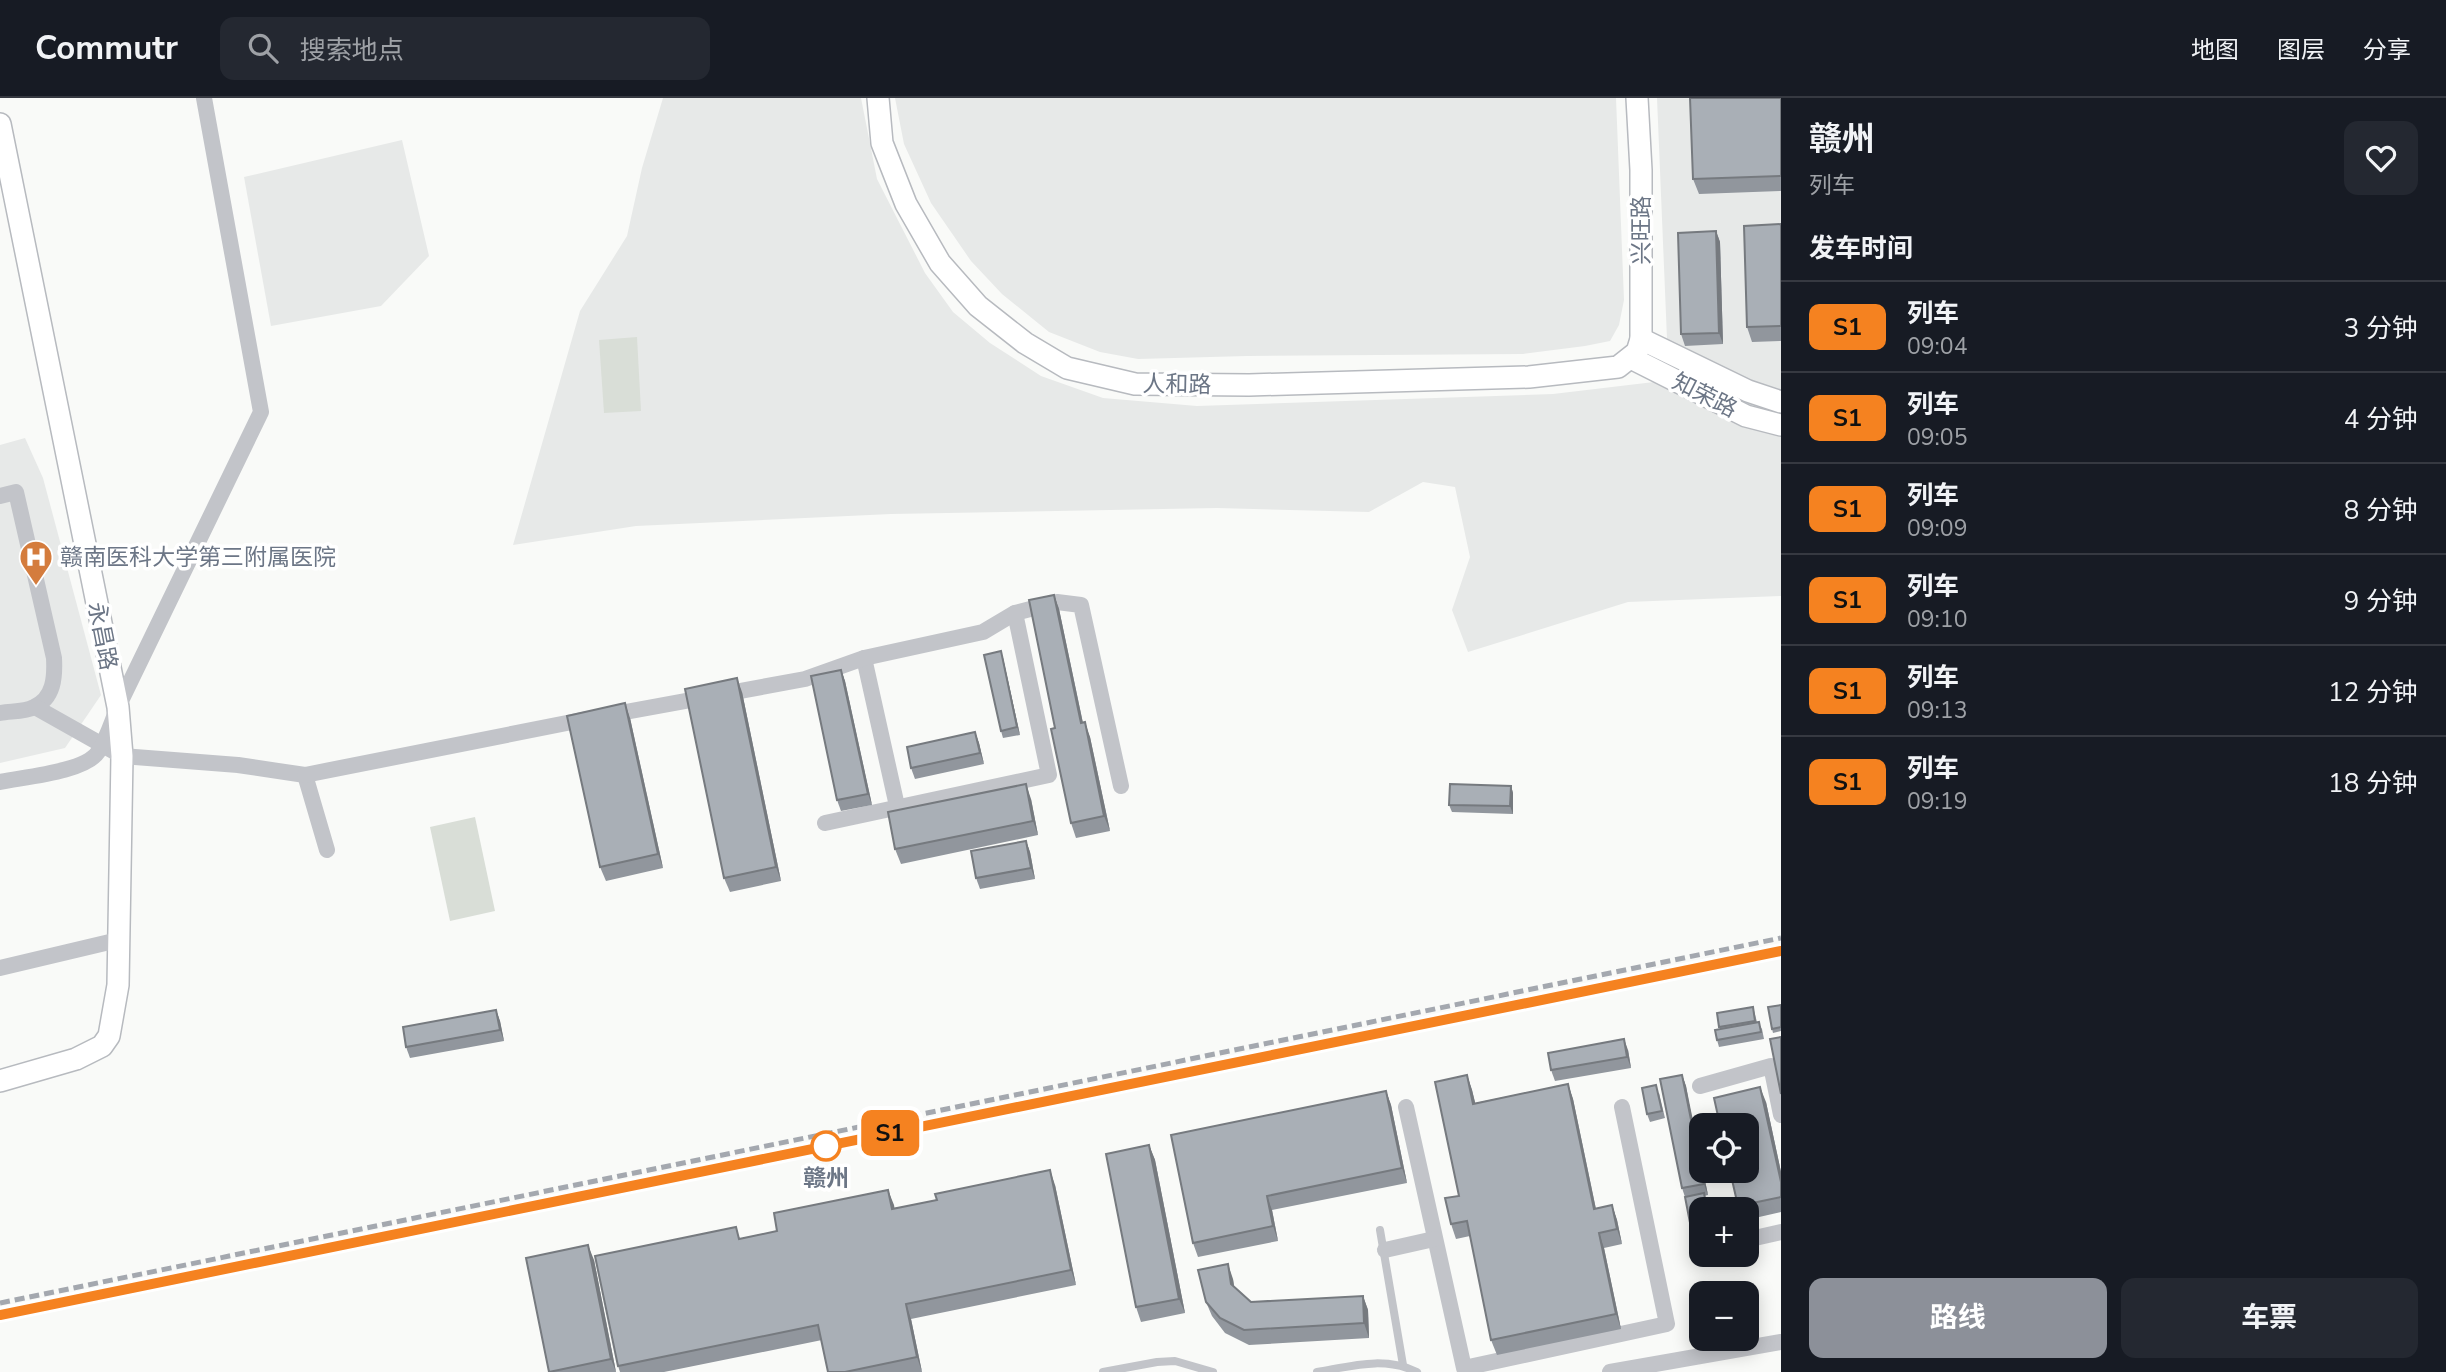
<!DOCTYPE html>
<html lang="zh">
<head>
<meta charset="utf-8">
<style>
  :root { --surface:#171b24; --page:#242831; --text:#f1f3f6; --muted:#9ea1a6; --line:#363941; --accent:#8c9099 }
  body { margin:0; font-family:"Nunito Sans","Noto Sans SC",sans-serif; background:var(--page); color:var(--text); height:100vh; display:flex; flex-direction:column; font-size:26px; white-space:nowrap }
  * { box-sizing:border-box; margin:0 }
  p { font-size:23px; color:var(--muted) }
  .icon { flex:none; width:38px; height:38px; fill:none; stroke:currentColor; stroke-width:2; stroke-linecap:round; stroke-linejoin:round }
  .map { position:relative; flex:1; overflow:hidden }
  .panel { display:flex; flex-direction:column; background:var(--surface); width:665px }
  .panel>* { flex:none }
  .badge { padding:0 14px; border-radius:10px; font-size:24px; line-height:46px }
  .fabs { position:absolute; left:1689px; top:1015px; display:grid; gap:14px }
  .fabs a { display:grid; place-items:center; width:70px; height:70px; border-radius:14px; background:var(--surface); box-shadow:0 4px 18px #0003; font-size:35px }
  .map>.badge { position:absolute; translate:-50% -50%; box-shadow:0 0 0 4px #fff }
  h2 { padding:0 28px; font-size:26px; line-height:63px }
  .round { display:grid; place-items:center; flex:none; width:74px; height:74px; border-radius:14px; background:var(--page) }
  .headline { display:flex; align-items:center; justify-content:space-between; height:119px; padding:0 28px }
  h1 { font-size:33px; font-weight:700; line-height:52px }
  .cta { display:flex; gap:14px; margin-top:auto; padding:14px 28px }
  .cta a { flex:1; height:80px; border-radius:14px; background:var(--accent); color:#fff; font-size:28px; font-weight:700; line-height:80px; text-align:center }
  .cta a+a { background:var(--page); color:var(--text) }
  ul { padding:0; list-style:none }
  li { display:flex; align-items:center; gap:21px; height:91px; padding:0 28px; border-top:2px solid var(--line) }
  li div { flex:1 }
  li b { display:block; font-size:26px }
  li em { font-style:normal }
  li .badge { min-width:77px; font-weight:700; text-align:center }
  header { display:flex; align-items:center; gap:42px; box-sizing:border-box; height:98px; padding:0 35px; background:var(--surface); border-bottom:2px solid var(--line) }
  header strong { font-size:33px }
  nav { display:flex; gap:38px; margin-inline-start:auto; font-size:24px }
  .search { width:490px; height:63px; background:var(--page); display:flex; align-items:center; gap:18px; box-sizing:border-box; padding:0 24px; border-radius:14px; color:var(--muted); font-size:26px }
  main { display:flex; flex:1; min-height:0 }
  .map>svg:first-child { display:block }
  .built { fill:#e7e9e8 }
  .green { fill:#d9ded7 }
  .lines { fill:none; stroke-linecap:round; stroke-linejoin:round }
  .secondary-casing { stroke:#b7babf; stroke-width:24 }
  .lane { stroke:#c2c4c9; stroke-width:8 }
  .street { stroke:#c2c4c9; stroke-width:16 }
  .secondary { stroke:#fff; stroke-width:21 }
  .rail { stroke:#a4a8af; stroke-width:5; stroke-dasharray:10 5; stroke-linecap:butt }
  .wall { fill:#91969d }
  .shaded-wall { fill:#767a7f }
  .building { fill:#a9afb6; stroke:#767a7f; stroke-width:2 }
  .line-casing { stroke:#fff; stroke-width:16 }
  .line { stroke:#f58220; stroke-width:10 }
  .stop-dot { fill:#fff; stroke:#f58220; stroke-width:3.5 }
  .labels { text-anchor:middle; stroke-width:7; stroke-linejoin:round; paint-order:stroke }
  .street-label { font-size:23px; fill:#6c7686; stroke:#fff }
  .poi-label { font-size:23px; fill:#6c7686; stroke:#fff; text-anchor:start }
  .stop-label { font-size:23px; font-weight:bold; fill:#6c7686; stroke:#fff }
</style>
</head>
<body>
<header>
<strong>Commutr</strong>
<div class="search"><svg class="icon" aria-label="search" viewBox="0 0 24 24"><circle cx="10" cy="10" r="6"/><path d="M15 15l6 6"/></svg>搜索地点</div>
<nav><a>地图</a><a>图层</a><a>分享</a></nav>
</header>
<main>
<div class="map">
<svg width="1781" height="1274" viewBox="0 0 1781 1274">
  <rect width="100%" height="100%" fill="#f9faf8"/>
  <g class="built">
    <polygon points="663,0 861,0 877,81 925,175 953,214 990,245 1041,278 1103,300 1197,308 1553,296 1654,284 1668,265 1657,0 1781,0 1781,498 1628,504 1468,554 1452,512 1470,459 1455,389 1423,384 1369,414 1217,410 891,416 636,428 513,447 580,213 627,138 642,70"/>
    <polygon points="895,0 1616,0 1624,202 1619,227 1610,243 1585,248 1523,256 1247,258 1138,261 1100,254 1049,234 1002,196 971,163 931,105 904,46"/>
    <polygon points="402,42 429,158 381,208 271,228 244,79"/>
    <polygon points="25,340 43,380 101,597 65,650 0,665 0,347"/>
  </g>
  <g class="green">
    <polygon points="637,239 641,313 604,315 599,242"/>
    <polygon points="475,719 495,813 450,823 430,729"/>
  </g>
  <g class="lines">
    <defs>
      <g id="secondary">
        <polyline points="878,0 882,45 906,106 940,165 978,208 1025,245 1067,270 1135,286 1249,287 1529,279 1618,269 1637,254 1641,241 1641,72 1637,0"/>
        <polyline points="0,26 118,609 122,658 118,887 109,938 102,948 76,961 0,983"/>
        <polyline points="1641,241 1748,293 1781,304"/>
        <polyline points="1631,260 1746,318 1781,327"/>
      </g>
    </defs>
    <use href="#secondary" class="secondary-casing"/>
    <g class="lane">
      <polyline points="1380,1132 1403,1267"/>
      <polyline points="1103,1274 1157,1264 1175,1263 1213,1274"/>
      <path d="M1317,1274C1352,1268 1384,1258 1417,1274"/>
    </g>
    <g class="street">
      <path d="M0,398L16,394L54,560C55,579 54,600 34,609C25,614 10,613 0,615"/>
      <polyline points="864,560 897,708"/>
      <polyline points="35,609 122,658 238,667 305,677 327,752"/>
      <polyline points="609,617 805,581 864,560 983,534 1015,515 1057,504 1081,507 1121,688"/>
      <polyline points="305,677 587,621"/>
      <path d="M0,684C23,679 85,674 98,654C107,641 112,623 118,609L261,314L204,0"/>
      <polyline points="825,725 1049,677 1015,515"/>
      <polyline points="0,870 118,842"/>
      <polyline points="1700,988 1771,968 1781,1017"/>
      <polyline points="1406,1009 1464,1270 1667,1226 1622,1009"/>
      <polyline points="1746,1142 1781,1134"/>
      <polyline points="1385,1152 1434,1141"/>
      <polyline points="1610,1274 1781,1244"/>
    </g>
    <use href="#secondary" class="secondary"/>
    <g class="rail">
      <polyline points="0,1205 1781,840"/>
      <polyline points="0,1217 1781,853"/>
    </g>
  </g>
  <g class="wall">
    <polygon points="1781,0 1781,93 1699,96 1693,81"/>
    <polygon points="1781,126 1781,243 1752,244 1747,229"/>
    <polygon points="1716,133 1720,144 1723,246 1685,248 1681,236"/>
    <polygon points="1054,497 1059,511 1083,625 1090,639 1110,733 1076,740 1071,725 1055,630"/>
    <polygon points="1003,560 1020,637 1003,640 1001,633"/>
    <polygon points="841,572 845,583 872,707 841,713 837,702"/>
    <polygon points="742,594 781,783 730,794 724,780"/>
    <polygon points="630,620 663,770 606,783 600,769"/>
    <polygon points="975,634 979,645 984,666 915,681 911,670"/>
    <polygon points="1511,688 1513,695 1513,716 1452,714 1449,707"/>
    <polygon points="1031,701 1038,737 901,766 895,751"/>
    <polygon points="1026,743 1030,754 1035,781 980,791 976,780"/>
    <polygon points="1781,907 1781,933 1773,935 1772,931"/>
    <polygon points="1753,909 1757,924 1762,931 1764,941 1719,949 1717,942 1720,931 1719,929"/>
    <polygon points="496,912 500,923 504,943 410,960 406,949"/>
    <polygon points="1628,952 1631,970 1555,983 1551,972"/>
    <polygon points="1467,977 1472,992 1475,1005 1568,986 1573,1001 1596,1111 1612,1107 1617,1122 1622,1146 1604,1150 1621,1231 1497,1257 1491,1242 1470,1138 1456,1141 1451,1126 1459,1098"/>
    <polygon points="1682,977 1686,988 1701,1073 1703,1073 1708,1097 1704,1098 1706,1103 1701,1111 1701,1141 1695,1142 1692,1135 1685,1099 1682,1090"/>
    <polygon points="1386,993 1391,1007 1407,1085 1272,1112 1278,1143 1198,1159 1193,1145"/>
    <polygon points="1659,995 1665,1020 1650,1024 1647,1016"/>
    <polygon points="1766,1004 1781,1074 1781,1114 1746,1122 1746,1111 1739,1111 1738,1108"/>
    <polygon points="1149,1047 1155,1062 1185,1215 1141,1224 1136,1209"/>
    <polygon points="1055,1087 1076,1187 911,1221 922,1274 828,1274 822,1242 664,1274 620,1274 618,1268 777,1133 888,1092 894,1110"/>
    <polygon points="594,1162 616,1274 549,1274"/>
    <polygon points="1233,1181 1234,1189 1251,1204 1363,1198 1368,1212 1369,1240 1249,1247 1225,1235 1212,1218 1206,1204"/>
  </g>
  <g class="shaded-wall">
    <polygon points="1716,133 1720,144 1723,246 1719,235"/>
    <polygon points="1054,497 1059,511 1086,640 1081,625"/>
    <polygon points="1001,553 1003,560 1020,637 1017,629"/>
    <polygon points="841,572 845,583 872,707 868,696"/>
    <polygon points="737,580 742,594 781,783 776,769"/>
    <polygon points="625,605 630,620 663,770 658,756"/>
    <polygon points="1085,624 1090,639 1110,733 1104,718"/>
    <polygon points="975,634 979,645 984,666 980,655"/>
    <polygon points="1026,686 1031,701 1038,737 1033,723"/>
    <polygon points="1511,688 1513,695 1513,716 1510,708"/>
    <polygon points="1026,743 1030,754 1035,781 1031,770"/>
    <polygon points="496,912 500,923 504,943 500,932"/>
    <polygon points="1624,941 1628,952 1631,970 1627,959"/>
    <polygon points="1467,977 1472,992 1479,1020 1473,1006"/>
    <polygon points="1682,977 1686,988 1701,1062 1701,1071"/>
    <polygon points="1568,986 1573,1001 1599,1126 1594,1111"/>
    <polygon points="1760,989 1766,1004 1781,1074 1781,1084"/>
    <polygon points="1386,993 1391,1007 1407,1085 1402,1070"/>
    <polygon points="1149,1047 1155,1062 1185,1215 1179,1201"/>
    <polygon points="1050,1072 1055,1087 1076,1187 1071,1172"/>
    <polygon points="1701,1073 1703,1073 1708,1097 1704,1086"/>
    <polygon points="888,1092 894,1107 897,1125 892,1111"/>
    <polygon points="1267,1098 1272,1112 1278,1143 1273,1128"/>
    <polygon points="1612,1107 1617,1122 1622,1146 1617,1131"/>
    <polygon points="1599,1135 1604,1150 1621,1231 1616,1216"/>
    <polygon points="588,1147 594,1162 616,1274 611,1261"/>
    <polygon points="1228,1166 1233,1181 1236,1201 1231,1186"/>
    <polygon points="1363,1198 1368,1212 1369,1240 1364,1225"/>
    <polygon points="906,1206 911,1221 922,1274 917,1259"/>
  </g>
  <g class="building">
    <polygon points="1690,0 1781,0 1781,78 1693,81"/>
    <polygon points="1781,126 1781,228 1747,229 1744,128"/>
    <polygon points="1716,133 1719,235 1681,236 1678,135"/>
    <polygon points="1054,497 1081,625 1085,624 1104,718 1071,725 1051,631 1055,630 1029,502"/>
    <polygon points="1001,553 1017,629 1001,633 984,557"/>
    <polygon points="841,572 868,696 837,702 811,578"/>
    <polygon points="737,580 776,769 724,780 685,591"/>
    <polygon points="625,605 658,756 600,769 567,618"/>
    <polygon points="975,634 980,655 911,670 907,649"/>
    <polygon points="1026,686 1033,723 895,751 888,714"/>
    <polygon points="1450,686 1511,688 1510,708 1449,707"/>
    <polygon points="1026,743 1031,770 976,780 971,753"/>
    <polygon points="1781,907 1781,929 1772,931 1768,909"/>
    <polygon points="1753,909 1755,923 1719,929 1717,915"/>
    <polygon points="496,912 500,932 406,949 403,929"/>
    <polygon points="1759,924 1761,934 1717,942 1715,932"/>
    <polygon points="1781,939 1781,996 1770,941"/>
    <polygon points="1624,941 1627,959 1551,972 1548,955"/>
    <polygon points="1467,977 1473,1006 1568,986 1594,1111 1612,1107 1617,1131 1599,1135 1616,1216 1491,1242 1467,1123 1451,1126 1445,1100 1459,1098 1435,984"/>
    <polygon points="1682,977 1704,1086 1682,1090 1660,981"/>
    <polygon points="1656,987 1662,1013 1647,1016 1642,990"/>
    <polygon points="1760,989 1781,1084 1781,1099 1738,1108 1730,1073 1746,1073 1746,1027 1720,1027 1714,1000"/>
    <polygon points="1386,993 1402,1070 1267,1098 1273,1128 1193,1145 1171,1037"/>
    <polygon points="1149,1047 1179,1201 1136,1209 1106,1056"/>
    <polygon points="1050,1072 1071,1172 906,1206 917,1259 845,1274 828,1274 818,1227 618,1268 595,1158 736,1129 739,1141 777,1133 774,1115 888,1092 892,1111 937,1102 935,1096"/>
    <polygon points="1704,1095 1707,1111 1701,1111 1701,1133 1692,1135 1685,1099"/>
    <polygon points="588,1147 611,1261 549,1274 526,1160"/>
    <polygon points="1228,1166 1231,1186 1251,1204 1363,1198 1364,1225 1244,1232 1220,1220 1206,1204 1198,1172"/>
  </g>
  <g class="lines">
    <defs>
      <polyline id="line" points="0,1217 1781,853"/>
    </defs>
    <use href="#line" class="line-casing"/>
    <use href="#line" class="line"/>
  </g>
  <defs>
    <symbol id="hospital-pin" viewBox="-11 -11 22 30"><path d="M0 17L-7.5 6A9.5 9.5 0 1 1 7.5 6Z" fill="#d47c3d" stroke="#fff"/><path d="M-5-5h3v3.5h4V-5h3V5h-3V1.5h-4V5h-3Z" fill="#fff"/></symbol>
  </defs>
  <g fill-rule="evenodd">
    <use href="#hospital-pin" x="17" y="440" width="38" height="52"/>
  </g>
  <circle class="stop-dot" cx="826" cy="1048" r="14"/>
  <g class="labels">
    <g class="street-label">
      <text transform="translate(1641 132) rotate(-90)" y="8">兴旺路</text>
      <text transform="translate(1177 286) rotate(1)" y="8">人和路</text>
      <text transform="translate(1705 297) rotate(27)" y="8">知荣路</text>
      <text transform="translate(103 538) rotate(79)" y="8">永昌路</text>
    </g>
    <g class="poi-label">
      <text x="60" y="467">赣南医科大学第三附属医院</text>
    </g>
    <g class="stop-label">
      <text x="826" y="1088">赣州</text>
    </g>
  </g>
</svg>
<div class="fabs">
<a><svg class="icon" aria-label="locate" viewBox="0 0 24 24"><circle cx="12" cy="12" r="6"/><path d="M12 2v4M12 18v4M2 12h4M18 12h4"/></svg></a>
<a>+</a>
<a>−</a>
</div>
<b class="badge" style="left:890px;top:1035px;background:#f58220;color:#111">S1</b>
</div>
<section class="panel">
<div class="headline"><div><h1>赣州</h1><p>列车</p></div><a class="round"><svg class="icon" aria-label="heart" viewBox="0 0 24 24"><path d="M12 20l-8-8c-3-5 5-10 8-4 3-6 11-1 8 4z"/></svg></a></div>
<h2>发车时间</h2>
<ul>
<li><span class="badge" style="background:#f58220;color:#111">S1</span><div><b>列车</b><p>09:04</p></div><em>3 分钟</em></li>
<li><span class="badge" style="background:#f58220;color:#111">S1</span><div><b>列车</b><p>09:05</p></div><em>4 分钟</em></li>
<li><span class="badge" style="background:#f58220;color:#111">S1</span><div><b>列车</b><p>09:09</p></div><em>8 分钟</em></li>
<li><span class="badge" style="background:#f58220;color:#111">S1</span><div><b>列车</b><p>09:10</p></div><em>9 分钟</em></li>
<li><span class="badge" style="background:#f58220;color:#111">S1</span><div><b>列车</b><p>09:13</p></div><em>12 分钟</em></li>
<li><span class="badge" style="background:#f58220;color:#111">S1</span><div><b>列车</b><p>09:19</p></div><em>18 分钟</em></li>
</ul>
<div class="cta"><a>路线</a><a>车票</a></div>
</section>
</main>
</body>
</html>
